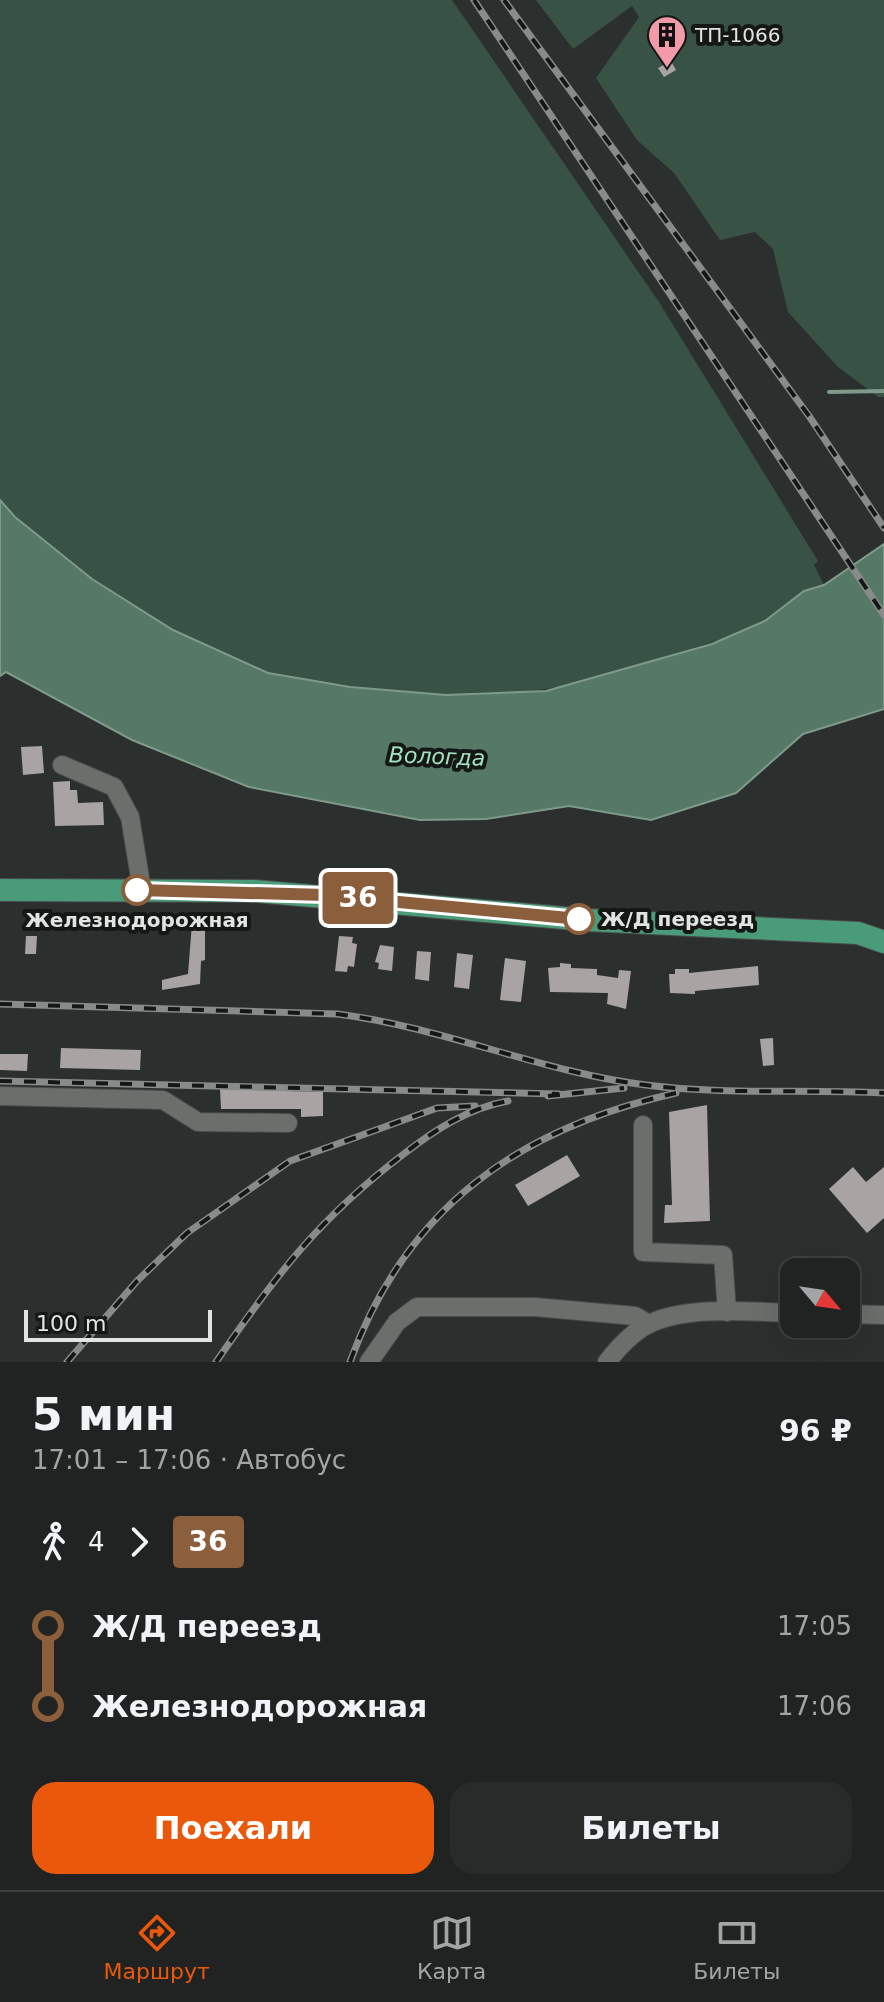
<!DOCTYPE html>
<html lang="ru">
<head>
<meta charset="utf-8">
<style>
  :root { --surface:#202322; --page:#282b2a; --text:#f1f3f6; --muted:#a2a4a5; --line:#3d4040; --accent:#ea580c }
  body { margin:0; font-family:"DejaVu Sans",sans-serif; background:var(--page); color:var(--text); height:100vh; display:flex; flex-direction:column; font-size:30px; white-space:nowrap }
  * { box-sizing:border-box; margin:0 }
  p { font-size:26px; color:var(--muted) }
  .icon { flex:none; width:44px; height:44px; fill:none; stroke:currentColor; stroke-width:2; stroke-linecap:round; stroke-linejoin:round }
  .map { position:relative; height:1362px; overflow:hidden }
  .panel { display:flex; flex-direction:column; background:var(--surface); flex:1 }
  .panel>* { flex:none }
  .badge { padding:0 16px; border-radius:6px; font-size:28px; line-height:52px }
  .needle { width:52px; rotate:119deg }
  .buttons { position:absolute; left:780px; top:1258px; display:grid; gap:16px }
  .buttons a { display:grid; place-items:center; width:80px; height:80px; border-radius:16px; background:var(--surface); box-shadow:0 8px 32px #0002,0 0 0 2px var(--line); font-size:40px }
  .scale { position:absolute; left:24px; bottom:20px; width:188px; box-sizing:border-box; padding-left:8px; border:4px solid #e1e4e2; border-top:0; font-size:22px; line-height:28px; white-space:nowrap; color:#e1e4e2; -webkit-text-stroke:6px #151715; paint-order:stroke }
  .map>.badge { position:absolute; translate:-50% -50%; box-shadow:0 0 0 4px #fff }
  .legs { display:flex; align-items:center; gap:12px; height:88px; padding:0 32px; font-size:26px }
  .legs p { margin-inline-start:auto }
  .head { display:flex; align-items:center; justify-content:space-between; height:136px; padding:0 32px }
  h1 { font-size:44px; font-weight:700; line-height:60px }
  .cta { display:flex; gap:16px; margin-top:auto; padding:16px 32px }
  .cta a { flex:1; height:92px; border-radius:24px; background:var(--accent); color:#fff; font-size:32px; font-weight:700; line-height:92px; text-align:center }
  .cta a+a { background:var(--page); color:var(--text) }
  ul { padding:0 32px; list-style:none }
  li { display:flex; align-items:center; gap:28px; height:80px; font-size:30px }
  li i { display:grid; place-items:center; width:12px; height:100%; margin:0 10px; background:currentColor }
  li i::after { content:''; width:20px; height:20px; margin:-10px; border:6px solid; border-radius:50%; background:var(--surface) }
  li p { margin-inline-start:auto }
  li:first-child i { background:linear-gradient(#0000 50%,currentColor 0) }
  li:last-child i { background:linear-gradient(currentColor 50%,#0000 0) }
  .dock { display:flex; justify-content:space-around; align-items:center; height:112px; border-top:2px solid var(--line); background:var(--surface); font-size:22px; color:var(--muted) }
  .dock a { display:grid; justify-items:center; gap:4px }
  .dock .current { color:var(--accent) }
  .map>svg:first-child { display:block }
  .green { fill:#395246 }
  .water { fill:#557966; stroke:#7f998b; stroke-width:2 }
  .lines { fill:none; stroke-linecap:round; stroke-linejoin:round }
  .stream { stroke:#7f998b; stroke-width:4 }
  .building { fill:#a9a3a4 }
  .minor-casing { stroke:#494c4a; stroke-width:20 }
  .major-casing { stroke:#494c4a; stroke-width:24 }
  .minor { stroke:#6a6f6c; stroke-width:18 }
  .major { stroke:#4a9b7a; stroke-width:22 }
  .rail-casing { stroke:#878b89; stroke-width:7 }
  .rail { stroke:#151715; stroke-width:4; stroke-dasharray:12; stroke-linecap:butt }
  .line-1-casing { stroke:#fff; stroke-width:18 }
  .line-1 { stroke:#8b5e3c; stroke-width:12 }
  .stop-1-dot { fill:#fff; stroke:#8b5e3c; stroke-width:4 }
  .labels { text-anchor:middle; stroke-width:8; stroke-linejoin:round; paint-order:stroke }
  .poi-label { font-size:20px; fill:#e1e4e2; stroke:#151715; text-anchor:start }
  .stop-label { font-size:20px; font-weight:bold; fill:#e1e4e2; stroke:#151715; text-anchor:start }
  .water-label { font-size:22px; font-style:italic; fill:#a1e2c0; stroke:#151715 }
</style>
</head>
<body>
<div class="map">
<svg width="884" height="1362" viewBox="0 0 884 1362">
  <rect width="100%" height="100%" fill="#2b2f2d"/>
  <g class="green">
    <path d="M0,0H452L659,302L818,561L814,565L824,585C798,592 785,610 762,622C730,639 695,647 660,658C641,664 622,672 603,677C512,702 413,698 321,682C304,679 284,678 267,673C183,646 59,565 0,500Z"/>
    <polygon points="536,0 884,0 884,397 878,397 838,367 788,312 773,249 755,232 720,240 674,173 637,140 596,78 639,17 632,6 573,49"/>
  </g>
  <polygon class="water" points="0,500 15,517 92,579 173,630 268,673 350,687 446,695 546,691 712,644 765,621 804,591 824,585 884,544 884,709 803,734 736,793 651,820 569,806 486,819 420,820 249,787 132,740 6,672 0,676"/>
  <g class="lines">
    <polyline class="stream" points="829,392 884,391"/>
  </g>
  <g class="building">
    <polygon points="671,61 676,70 664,77 658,68"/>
    <polygon points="42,746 44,773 23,775 21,747"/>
    <polygon points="70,781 70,790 77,790 78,803 103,802 104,825 55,826 53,782"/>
    <polygon points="192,923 205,923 205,960 201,961 200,984 162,990 162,980 188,974"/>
    <polygon points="26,936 37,936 36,954 25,954"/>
    <polygon points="339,936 353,937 352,943 357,944 354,967 348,966 347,972 335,971"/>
    <polygon points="380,945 394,947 392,971 378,969 379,963 375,962"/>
    <polygon points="417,951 431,952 429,981 415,979"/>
    <polygon points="457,953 473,955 469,989 454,987"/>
    <polygon points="505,958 526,961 521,1002 500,1000"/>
    <polygon points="560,963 571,964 571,968 597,969 597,975 618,978 619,970 631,971 626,1009 607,1004 608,993 550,992 548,968 560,967"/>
    <polygon points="758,966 759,985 695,991 695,994 670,993 669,974 675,974 675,969 689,969 689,973"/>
    <polygon points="773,1038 774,1065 763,1066 760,1039"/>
    <polygon points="61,1048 141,1050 140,1070 60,1068"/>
    <polygon points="0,1054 28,1054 27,1071 0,1070"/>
    <polygon points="220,1089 323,1092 323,1116 301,1117 301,1109 221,1109"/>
    <polygon points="707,1105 710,1221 664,1223 665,1205 672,1205 669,1112"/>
    <polygon points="567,1155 580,1176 528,1206 515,1185"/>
    <polygon points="853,1167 866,1182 884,1167 884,1218 867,1233 829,1189"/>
  </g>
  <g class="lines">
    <defs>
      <g id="minor">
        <polyline points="62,765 114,787 130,817 142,890"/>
        <polyline points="0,1096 163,1100 198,1122 288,1123"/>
        <polyline points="643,1125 643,1252 723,1255 727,1312"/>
        <polyline points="846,1314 884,1315"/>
        <polyline points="369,1362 397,1322 417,1307 535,1307 635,1316 649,1324"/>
        <path d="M607,1362C618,1348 632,1332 649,1324C687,1305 752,1312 794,1313"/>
      </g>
      <polyline id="major" points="0,890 254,891 587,920 858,933 884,942"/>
    </defs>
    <use href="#minor" class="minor-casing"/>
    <use href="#major" class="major-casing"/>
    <use href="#minor" class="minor"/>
    <use href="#major" class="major"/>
    <defs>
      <g id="rail">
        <polyline points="474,0 884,615"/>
        <polyline points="504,0 809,416 884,528"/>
        <path d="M0,1004L337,1014C443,1027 540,1072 646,1085C724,1095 805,1089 884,1093"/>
        <polyline points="0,1081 559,1094"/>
        <polyline points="548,1096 624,1088"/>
        <polyline points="67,1362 137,1281 187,1233 290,1161 437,1108 475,1106"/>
        <path d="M216,1362C276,1275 319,1218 405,1153C436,1129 469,1108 508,1101"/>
        <path d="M350,1362C406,1207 520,1128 676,1093"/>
      </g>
    </defs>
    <use href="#rail" class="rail-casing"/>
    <use href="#rail" class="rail"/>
  </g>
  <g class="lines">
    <defs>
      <polyline id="line-1" points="137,890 325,895 579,919"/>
    </defs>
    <use href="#line-1" class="line-1-casing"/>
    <use href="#line-1" class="line-1"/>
  </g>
  <defs>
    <symbol id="building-pin" viewBox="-11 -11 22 30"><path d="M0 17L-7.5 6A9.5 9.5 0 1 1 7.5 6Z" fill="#f39aa9" stroke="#151715"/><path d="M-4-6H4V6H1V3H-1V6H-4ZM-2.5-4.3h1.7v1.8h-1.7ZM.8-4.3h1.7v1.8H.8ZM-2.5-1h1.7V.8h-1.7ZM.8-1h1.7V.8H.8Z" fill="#111"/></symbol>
  </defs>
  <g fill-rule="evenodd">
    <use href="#building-pin" x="645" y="13" width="44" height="60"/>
  </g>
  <g class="stop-1-dot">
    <circle cx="137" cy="890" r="14"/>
    <circle cx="579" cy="919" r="14"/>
  </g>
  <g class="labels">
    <g class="poi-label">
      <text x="695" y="42">ТП-1066</text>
    </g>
    <g class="stop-label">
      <text x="601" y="926">Ж/Д переезд</text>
      <text x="137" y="927" text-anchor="middle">Железнодорожная</text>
    </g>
    <g class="water-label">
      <text transform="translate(437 756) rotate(2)" y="8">Вологда</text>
    </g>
  </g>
</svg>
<div class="buttons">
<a><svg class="needle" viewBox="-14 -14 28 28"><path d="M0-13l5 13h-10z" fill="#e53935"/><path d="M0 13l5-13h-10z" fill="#a2a4a5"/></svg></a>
</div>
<div class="scale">100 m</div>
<b class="badge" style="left:358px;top:898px;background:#8b5e3c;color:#fff">36</b>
</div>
<section class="panel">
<div class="head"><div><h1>5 мин</h1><p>17:01 – 17:06 · Автобус</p></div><b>96 ₽</b></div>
<div class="legs"><svg class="icon" aria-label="walk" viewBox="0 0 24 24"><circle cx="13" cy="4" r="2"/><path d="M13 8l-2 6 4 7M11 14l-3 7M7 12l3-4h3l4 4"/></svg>4<svg class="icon" aria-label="forward" viewBox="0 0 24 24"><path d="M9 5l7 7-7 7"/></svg><b class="badge" style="background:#8b5e3c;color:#fff">36</b></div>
<ul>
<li><i style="color:#8b5e3c"></i><b>Ж/Д переезд</b><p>17:05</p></li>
<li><i style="color:#8b5e3c"></i><b>Железнодорожная</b><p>17:06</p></li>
</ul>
<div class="cta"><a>Поехали</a><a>Билеты</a></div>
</section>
<nav class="dock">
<a class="current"><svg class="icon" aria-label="directions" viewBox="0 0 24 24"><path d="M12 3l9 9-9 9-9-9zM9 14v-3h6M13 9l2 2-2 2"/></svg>Маршрут</a>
<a><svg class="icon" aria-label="map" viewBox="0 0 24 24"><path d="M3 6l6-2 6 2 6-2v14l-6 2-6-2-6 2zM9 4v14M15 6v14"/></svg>Карта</a>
<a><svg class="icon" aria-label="tickets" viewBox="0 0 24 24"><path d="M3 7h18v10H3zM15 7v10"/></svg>Билеты</a>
</nav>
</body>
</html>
